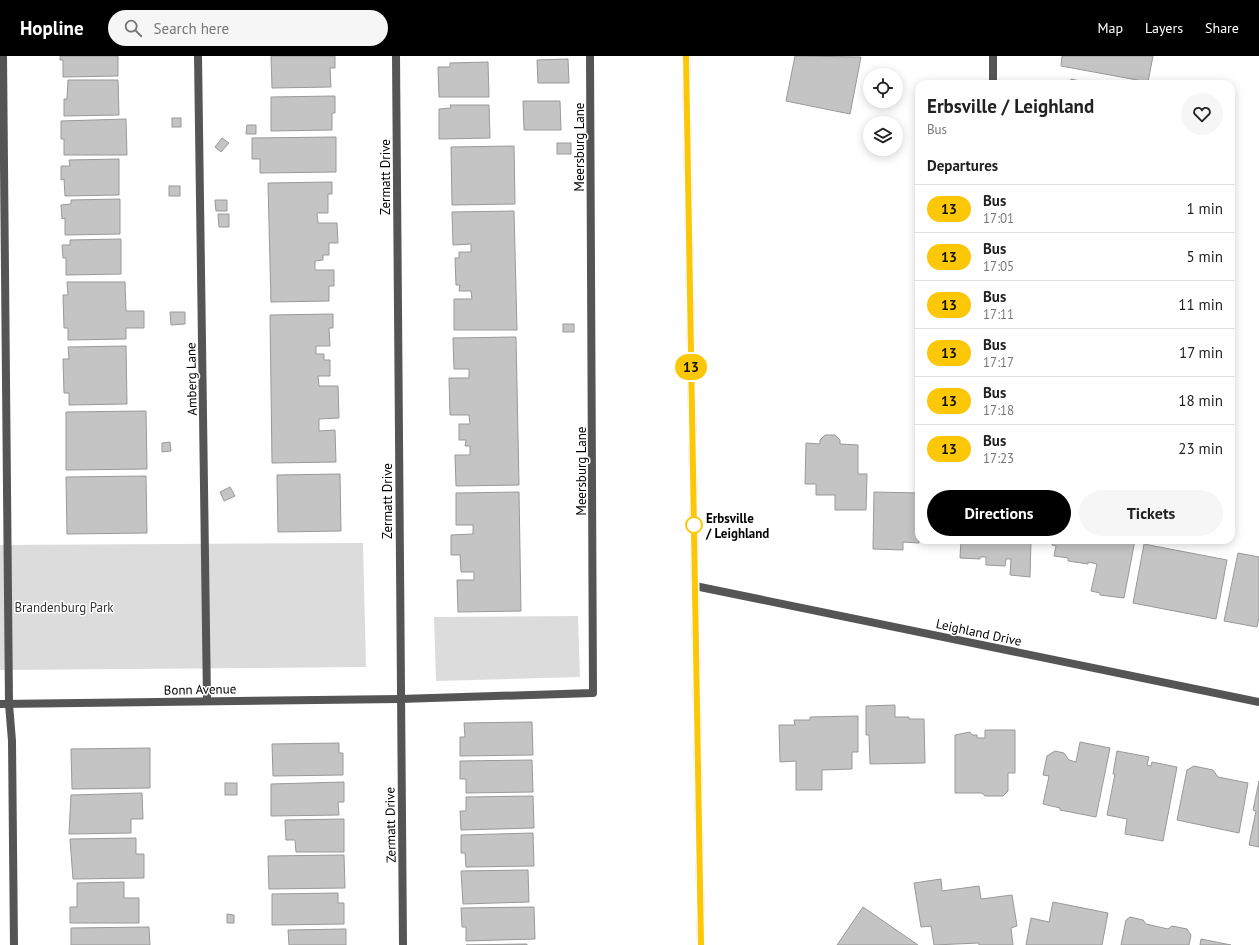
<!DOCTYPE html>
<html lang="en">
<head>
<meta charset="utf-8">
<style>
  :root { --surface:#fff; --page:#f6f6f6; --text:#222; --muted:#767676; --line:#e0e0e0; --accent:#000 }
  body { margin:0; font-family:"PT Sans",sans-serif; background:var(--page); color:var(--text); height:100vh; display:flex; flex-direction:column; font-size:15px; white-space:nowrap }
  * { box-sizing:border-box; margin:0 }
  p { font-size:13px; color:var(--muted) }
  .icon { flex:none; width:22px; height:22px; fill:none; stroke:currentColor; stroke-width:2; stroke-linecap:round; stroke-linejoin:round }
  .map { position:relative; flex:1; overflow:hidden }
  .details { position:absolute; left:915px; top:24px; width:320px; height:464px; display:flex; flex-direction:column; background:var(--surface); border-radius:12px; box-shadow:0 2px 10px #0003 }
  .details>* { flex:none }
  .badge { padding:0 8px; border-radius:13px; font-size:14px; line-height:26px }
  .buttons { position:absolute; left:863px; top:12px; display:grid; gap:8px }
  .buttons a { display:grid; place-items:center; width:40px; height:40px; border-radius:50%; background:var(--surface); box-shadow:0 2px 10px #0003; font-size:20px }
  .map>.badge { position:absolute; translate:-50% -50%; box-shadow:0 0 0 2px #fff }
  h2 { padding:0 12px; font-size:15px; line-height:36px }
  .round { display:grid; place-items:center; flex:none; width:42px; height:42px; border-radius:21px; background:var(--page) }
  .overview { display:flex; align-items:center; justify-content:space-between; height:68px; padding:0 12px }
  h1 { font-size:19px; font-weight:600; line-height:30px }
  .action { display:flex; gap:8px; margin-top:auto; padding:8px 12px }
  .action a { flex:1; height:46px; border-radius:24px; background:var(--accent); color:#fff; font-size:16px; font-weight:600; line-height:46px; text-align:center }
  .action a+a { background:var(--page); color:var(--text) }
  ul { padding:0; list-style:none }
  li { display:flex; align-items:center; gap:12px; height:48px; padding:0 12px; border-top:1px solid var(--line) }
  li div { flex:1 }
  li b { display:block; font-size:15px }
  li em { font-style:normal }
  li .badge { min-width:44px; font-weight:700; text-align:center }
  header { display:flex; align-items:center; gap:24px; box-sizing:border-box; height:56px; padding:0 20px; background:var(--accent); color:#fff }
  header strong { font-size:19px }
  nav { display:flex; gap:22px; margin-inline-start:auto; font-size:14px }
  .search { width:280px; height:36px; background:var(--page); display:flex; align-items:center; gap:10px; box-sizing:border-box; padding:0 14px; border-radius:22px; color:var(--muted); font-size:15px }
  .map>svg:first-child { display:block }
  .green { fill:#dcdcdc }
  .building { fill:#c4c4c4; stroke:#999 }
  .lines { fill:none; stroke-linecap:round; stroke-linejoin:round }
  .service { stroke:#555; stroke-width:8 }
  .minor { stroke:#555; stroke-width:8 }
  .secondary { stroke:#222; stroke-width:8 }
  .line-casing { stroke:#fff; stroke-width:9 }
  .line { stroke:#fcc707; stroke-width:6 }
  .stop-dot { fill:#fff; stroke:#fcc707; stroke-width:2 }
  .labels { text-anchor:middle; stroke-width:3; stroke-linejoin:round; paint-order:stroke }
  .street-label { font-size:13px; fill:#000; stroke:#fff }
  .stop-label { font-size:13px; font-weight:bold; fill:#000; stroke:#fff; text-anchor:start }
  .park-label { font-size:13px; fill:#333; stroke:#fff }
</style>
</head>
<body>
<header>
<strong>Hopline</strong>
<div class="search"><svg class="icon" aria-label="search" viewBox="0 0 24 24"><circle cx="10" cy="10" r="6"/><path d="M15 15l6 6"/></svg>Search here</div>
<nav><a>Map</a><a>Layers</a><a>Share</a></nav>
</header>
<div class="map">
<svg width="1259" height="889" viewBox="0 0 1259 889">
  <rect width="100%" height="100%" fill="#fff"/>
  <g class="green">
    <polygon points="363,487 366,611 0,614 0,489"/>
    <polygon points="578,560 580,621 436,625 434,561"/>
  </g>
  <g class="building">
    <polygon points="60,0 118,0 118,20 63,21 63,4 60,4"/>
    <polygon points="271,0 335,0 335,12 330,12 331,31 272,32"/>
    <polygon points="795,0 861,1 850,58 786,45"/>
    <polygon points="1062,0 1153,0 1148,26 1061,10"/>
    <polygon points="568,3 569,27 538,27 537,4"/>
    <polygon points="488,6 489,41 439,41 438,11 450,11 450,7"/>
    <polygon points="1071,23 1094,28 1070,28"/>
    <polygon points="68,24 118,24 119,59 64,60 64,43 67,43"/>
    <polygon points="335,40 335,57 332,57 332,74 271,75 271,41"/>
    <polygon points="523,45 560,45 561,74 524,74"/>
    <polygon points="450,49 489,49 490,82 439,83 439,53 451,52"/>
    <rect x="172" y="62" width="9" height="9"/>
    <polygon points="126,63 127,99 64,99 64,83 61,83 61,65"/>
    <polygon points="247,69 256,69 256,78 246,78"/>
    <polygon points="336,81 336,116 260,117 260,103 252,103 252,82"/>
    <polygon points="222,82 229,87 221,96 215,91"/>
    <rect x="557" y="87" width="14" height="11"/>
    <polygon points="514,90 515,148 452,149 451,91"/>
    <polygon points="119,103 119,139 65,140 64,123 61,124 61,110 70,110 69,104"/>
    <polygon points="332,126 332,138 328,138 328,157 317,157 318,167 337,167 338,187 329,187 329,199 323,199 323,204 315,205 315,214 334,214 334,230 329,230 329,245 271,246 268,127"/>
    <rect x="169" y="130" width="11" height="10"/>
    <polygon points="120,143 120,178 65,179 65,162 62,163 61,149 71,148 71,144"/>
    <polygon points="215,144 227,144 227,155 216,155"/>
    <polygon points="514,155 517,274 454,274 454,243 472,243 471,235 459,235 460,229 456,229 455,202 459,202 459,196 471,196 471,188 453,189 452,156"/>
    <polygon points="218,158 229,158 229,171 219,171"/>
    <polygon points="121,183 121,218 66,219 66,202 63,202 62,189 70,189 70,184"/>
    <polygon points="67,226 125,226 126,255 144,255 144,272 126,272 126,283 68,284 68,272 64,272 63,239 68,239"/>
    <polygon points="170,256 185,256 185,268 171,269"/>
    <polygon points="333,258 333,272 329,272 330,290 316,290 316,298 324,298 324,304 330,304 330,320 318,320 319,330 338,330 339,362 319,363 319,375 335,374 336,406 272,407 270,259"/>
    <rect x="563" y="268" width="11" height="8"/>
    <polygon points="516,281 519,429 456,430 455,399 470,399 470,390 465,390 466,384 459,384 459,368 470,368 469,359 450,359 449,322 469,322 469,313 454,313 453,282"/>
    <polygon points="126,290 127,348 69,349 69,337 64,337 63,303 69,303 68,291"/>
    <polygon points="146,355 147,413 66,414 66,356"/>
    <polygon points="825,379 835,379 840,384 840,388 858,389 858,418 867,418 866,454 835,454 835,439 816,439 816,428 805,428 806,387 820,388 820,384"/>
    <polygon points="170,386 171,395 162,396 162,387"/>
    <polygon points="340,418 341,475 278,476 277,419"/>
    <polygon points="146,420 147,477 67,478 66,421"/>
    <polygon points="230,431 235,440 224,445 220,436"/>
    <polygon points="519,436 521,555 458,556 457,524 474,524 474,516 461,516 460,499 451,499 451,479 473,478 473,469 456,469 456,437"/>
    <polygon points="874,436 919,437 919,487 903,486 903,494 873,493"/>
    <polygon points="961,484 1031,484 1030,521 1010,519 1011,503 1006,503 1005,510 986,509 986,501 980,501 980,503 960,502"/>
    <polygon points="1053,484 1135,484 1124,542 1100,539 1100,537 1091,535 1097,508 1088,506 1088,508 1068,505 1068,502 1054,500 1056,490 1052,489"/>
    <polygon points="1144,488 1227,504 1216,563 1133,547"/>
    <polygon points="1238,497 1259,501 1259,561 1257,571 1224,565"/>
    <polygon points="895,649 895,661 909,661 909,663 924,663 925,707 870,708 869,679 866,679 866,650"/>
    <polygon points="858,660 858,696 852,696 852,713 822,714 822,734 796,734 796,705 780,706 779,669 795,669 794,664 810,664 810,661"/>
    <polygon points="532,666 533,699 460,700 460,681 465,681 464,667"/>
    <polygon points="985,674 1015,674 1015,717 1008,717 1008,735 1003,740 985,740 982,737 955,737 955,679 970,676 972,679 977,679 977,682 985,682"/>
    <polygon points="1080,686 1110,692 1096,761 1060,754 1060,752 1043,748 1049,720 1043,719 1047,700 1055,695 1064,697 1069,704 1076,706"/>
    <polygon points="339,687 339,697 343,697 343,719 273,720 272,688"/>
    <polygon points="150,692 150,732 72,733 71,693"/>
    <polygon points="1117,695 1149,701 1147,709 1151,710 1152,706 1177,711 1163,785 1125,778 1127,763 1107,759 1115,718 1113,718"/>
    <polygon points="532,704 533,736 466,737 466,723 460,723 460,705"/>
    <polygon points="1194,710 1213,714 1218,721 1248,727 1239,777 1177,764 1187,714"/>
    <polygon points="1259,725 1259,791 1249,789 1256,755 1253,754"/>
    <polygon points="344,726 344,746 338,746 339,759 271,760 271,728"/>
    <rect x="225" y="727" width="12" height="12"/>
    <polygon points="142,737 143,763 131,763 131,777 69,778 71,739"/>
    <polygon points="533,740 534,772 461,774 460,755 466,755 466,741"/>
    <polygon points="344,763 344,796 296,796 295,784 286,784 285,764"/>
    <polygon points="533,777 534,810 466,811 465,797 461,797 461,779"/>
    <polygon points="136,782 136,798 144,798 144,822 73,823 70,783"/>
    <polygon points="344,799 345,832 269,833 268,800"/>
    <polygon points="528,814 529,846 463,848 461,815"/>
    <polygon points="941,823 942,835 979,830 981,843 1012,839 1017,870 1011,872 1013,889 979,889 979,887 934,889 931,870 921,871 914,827"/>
    <polygon points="124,826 124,842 139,842 139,867 70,867 70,851 77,851 77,827"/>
    <polygon points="338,837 338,847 344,847 344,868 272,869 272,838"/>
    <polygon points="1053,846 1108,857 1102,889 1026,889 1031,862 1049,866"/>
    <polygon points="534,851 535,883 466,885 466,871 462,871 461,852"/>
    <polygon points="863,851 918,889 837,889"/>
    <polygon points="227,858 234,859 234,867 227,867"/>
    <polygon points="1130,861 1143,864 1146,868 1168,873 1172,870 1187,873 1191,879 1189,889 1121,889 1126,864"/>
    <polygon points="149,871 150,889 71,889 71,872"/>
    <polygon points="346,873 346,889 289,889 288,874"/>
    <polygon points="1201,883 1231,889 1200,889"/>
    <polygon points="527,888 527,889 466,889"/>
  </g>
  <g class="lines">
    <g class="service">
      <polyline points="198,0 207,645"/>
      <polyline points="400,643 593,637 590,0"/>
    </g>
    <g class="minor">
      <polyline points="3,0 9,648 12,685 14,889"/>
      <polyline points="396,0 403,889"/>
      <polyline points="993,28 993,0"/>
      <polyline points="695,530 1259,646"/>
      <polyline points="0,648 400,643"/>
    </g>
    <polyline class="secondary" points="686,0 701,889"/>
  </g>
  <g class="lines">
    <defs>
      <polyline id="line" points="686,0 701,889"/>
    </defs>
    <use href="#line" class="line-casing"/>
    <use href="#line" class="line"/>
  </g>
  <circle class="stop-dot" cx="694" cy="469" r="8"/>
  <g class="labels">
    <g class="street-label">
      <text transform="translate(579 91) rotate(-90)" y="5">Meersburg Lane</text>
      <text transform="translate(385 121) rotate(-90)" y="5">Zermatt Drive</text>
      <text transform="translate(191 323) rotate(-91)" y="5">Amberg Lane</text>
      <text transform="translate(581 415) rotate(-90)" y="5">Meersburg Lane</text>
      <text transform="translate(387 445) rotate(-90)" y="5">Zermatt Drive</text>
      <text transform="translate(979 576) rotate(12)" y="5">Leighland Drive</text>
      <text transform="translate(200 633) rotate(-1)" y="5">Bonn Avenue</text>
      <text transform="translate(390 769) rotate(-91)" y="5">Zermatt Drive</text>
    </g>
    <g class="stop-label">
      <text x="706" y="467">Erbsville<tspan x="706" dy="15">/ Leighland</tspan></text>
    </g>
    <g class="park-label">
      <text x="64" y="556">Brandenburg Park</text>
    </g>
  </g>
</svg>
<div class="buttons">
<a><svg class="icon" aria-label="locate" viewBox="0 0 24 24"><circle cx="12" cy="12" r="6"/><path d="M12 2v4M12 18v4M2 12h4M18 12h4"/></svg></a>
<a><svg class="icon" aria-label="layers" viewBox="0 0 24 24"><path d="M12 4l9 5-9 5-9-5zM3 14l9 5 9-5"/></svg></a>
</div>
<b class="badge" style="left:691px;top:311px;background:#fcc707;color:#111">13</b>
<section class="details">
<div class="overview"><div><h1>Erbsville / Leighland</h1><p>Bus</p></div><a class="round"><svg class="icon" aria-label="heart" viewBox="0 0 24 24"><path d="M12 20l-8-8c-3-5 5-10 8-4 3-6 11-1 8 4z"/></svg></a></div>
<h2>Departures</h2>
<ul>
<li><span class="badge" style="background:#fcc707;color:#111">13</span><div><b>Bus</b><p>17:01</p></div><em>1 min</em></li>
<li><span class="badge" style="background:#fcc707;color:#111">13</span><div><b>Bus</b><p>17:05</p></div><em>5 min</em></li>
<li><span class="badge" style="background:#fcc707;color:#111">13</span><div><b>Bus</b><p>17:11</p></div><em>11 min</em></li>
<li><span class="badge" style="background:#fcc707;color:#111">13</span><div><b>Bus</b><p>17:17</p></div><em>17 min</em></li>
<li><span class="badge" style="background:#fcc707;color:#111">13</span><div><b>Bus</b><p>17:18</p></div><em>18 min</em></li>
<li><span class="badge" style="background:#fcc707;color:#111">13</span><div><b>Bus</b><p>17:23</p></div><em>23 min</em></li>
</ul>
<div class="action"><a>Directions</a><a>Tickets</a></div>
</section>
</div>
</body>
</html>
